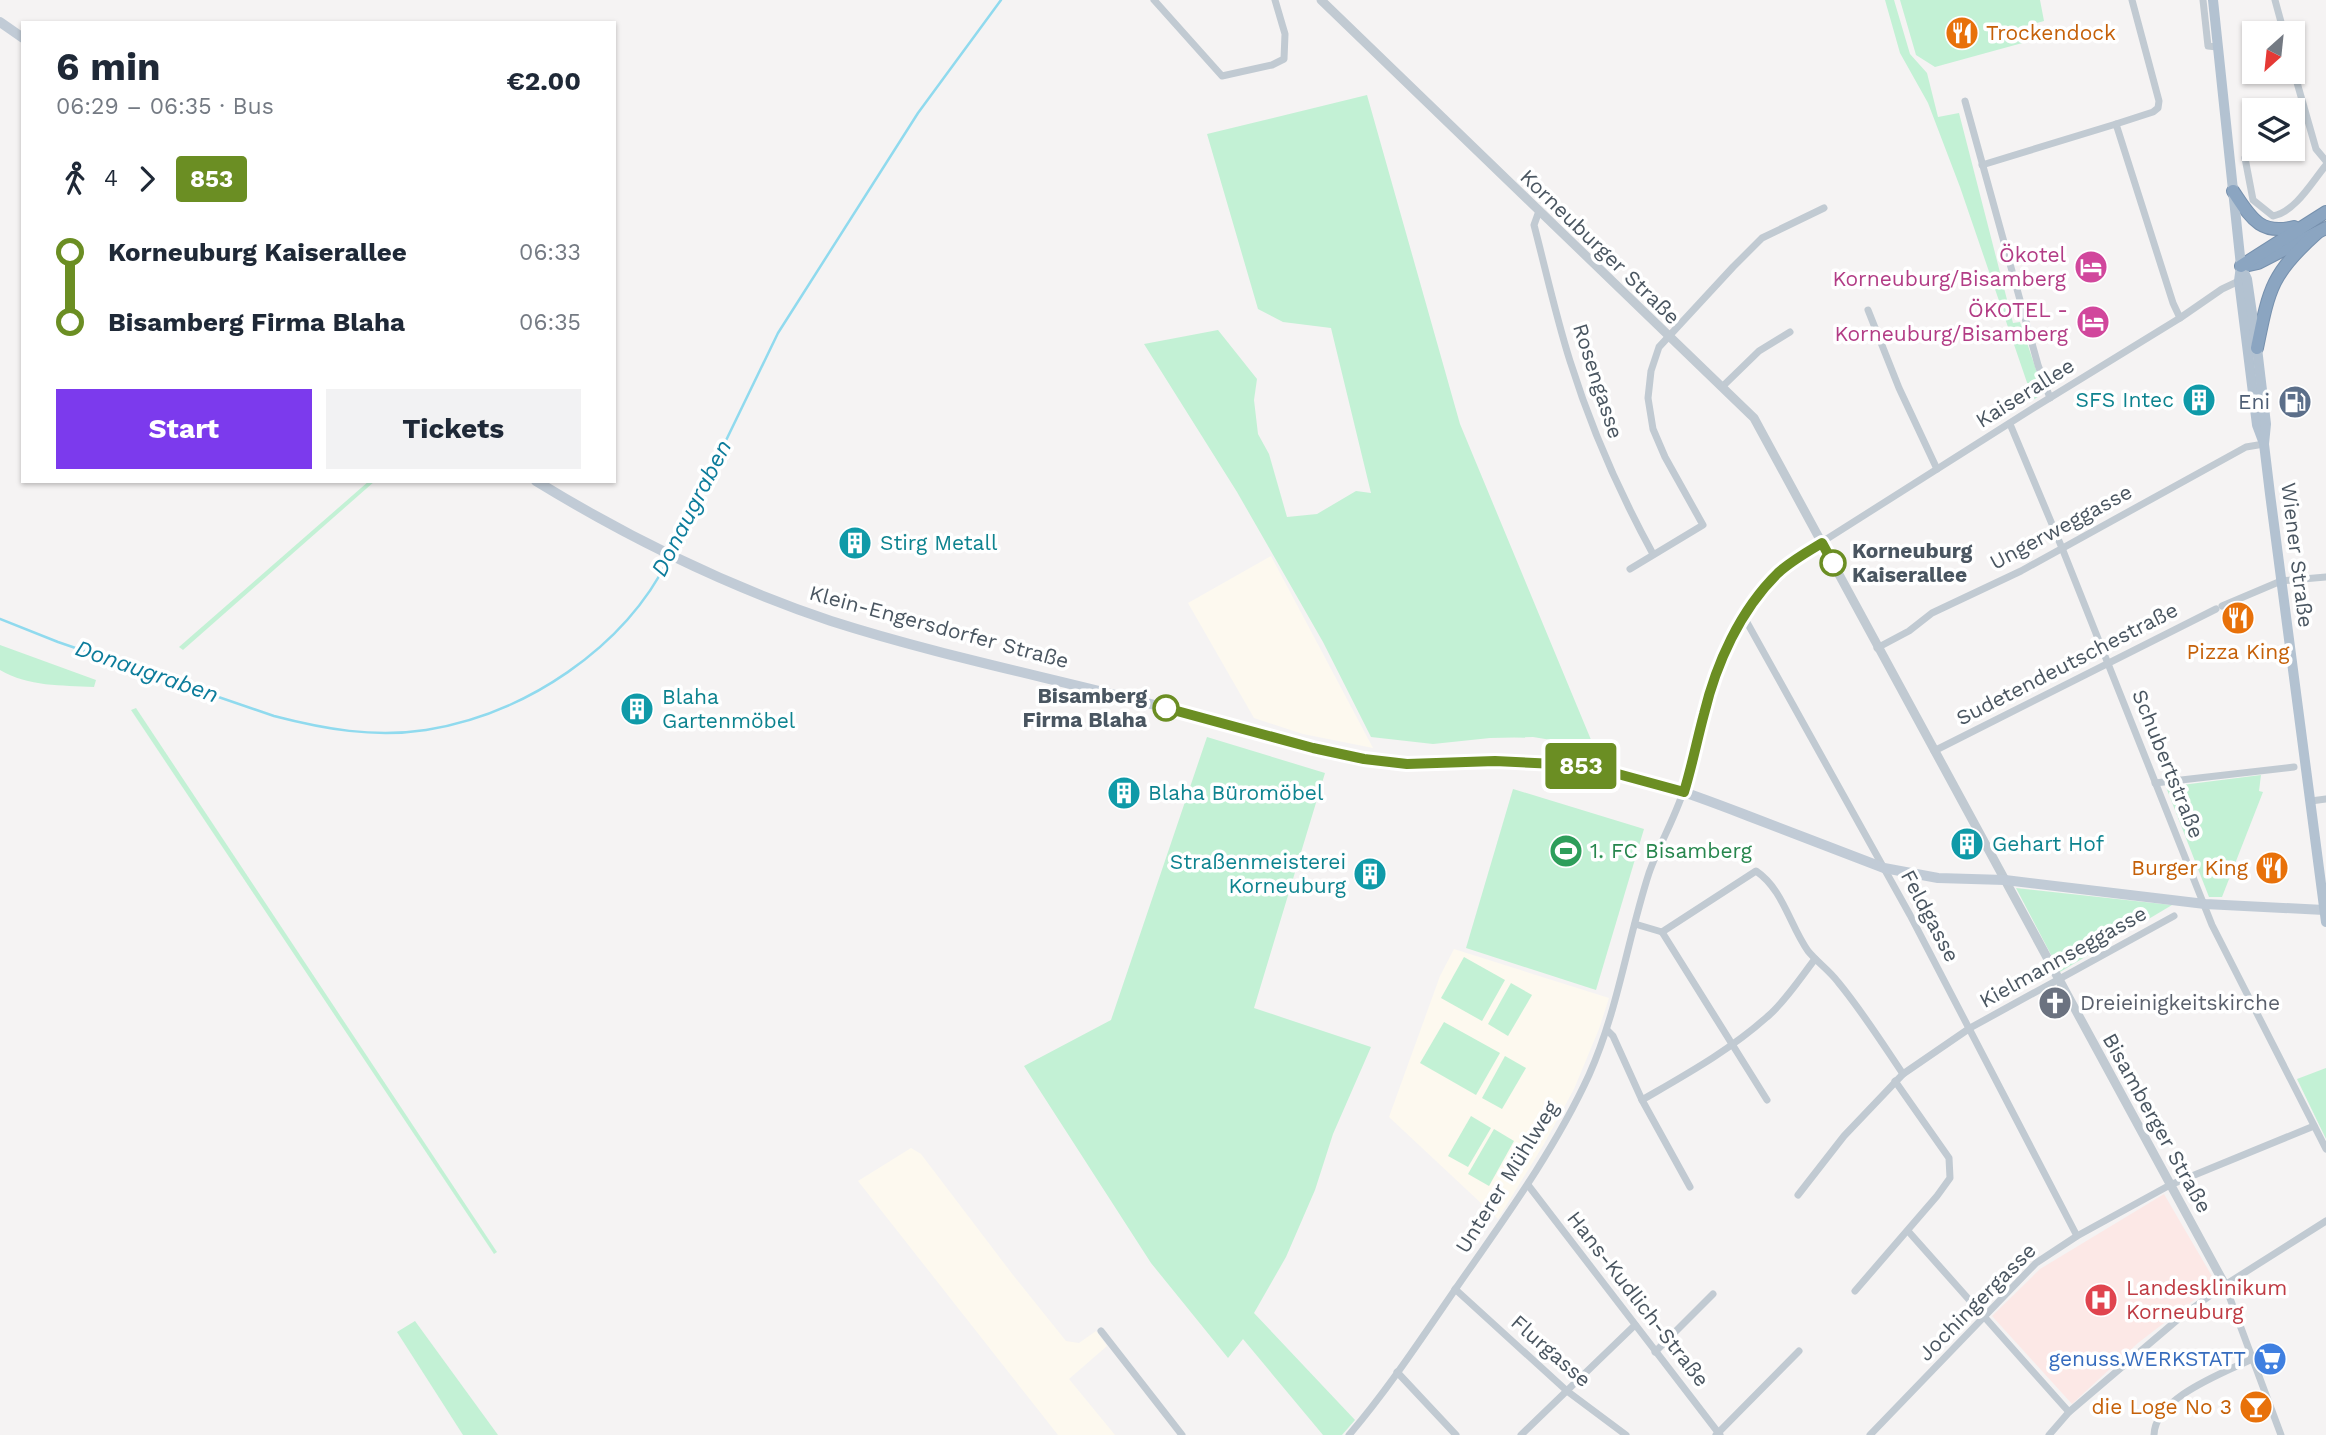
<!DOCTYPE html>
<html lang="en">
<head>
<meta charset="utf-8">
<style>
  :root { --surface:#fff; --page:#f2f2f3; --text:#1f2937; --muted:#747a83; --accent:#7c3aed }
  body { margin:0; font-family:"Work Sans",sans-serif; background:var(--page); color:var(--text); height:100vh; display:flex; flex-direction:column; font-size:26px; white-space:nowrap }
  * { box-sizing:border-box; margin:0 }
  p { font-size:23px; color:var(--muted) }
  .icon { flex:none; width:38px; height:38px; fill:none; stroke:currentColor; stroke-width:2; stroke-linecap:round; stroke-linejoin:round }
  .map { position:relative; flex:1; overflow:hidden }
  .panel { position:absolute; left:21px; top:21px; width:595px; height:462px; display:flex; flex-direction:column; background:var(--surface); border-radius:0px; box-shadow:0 2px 5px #0004 }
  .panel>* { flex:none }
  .badge { padding:0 14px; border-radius:5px; font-size:24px; line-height:46px }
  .needle { width:46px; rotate:207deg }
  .fabs { position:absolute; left:2242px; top:21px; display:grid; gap:14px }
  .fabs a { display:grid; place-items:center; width:63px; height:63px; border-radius:0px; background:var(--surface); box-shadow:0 2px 5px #0004; font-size:35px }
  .map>.badge { position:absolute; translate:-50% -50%; box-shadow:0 0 0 4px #fff }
  .legs { display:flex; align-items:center; gap:10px; height:77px; padding:0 35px; font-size:23px }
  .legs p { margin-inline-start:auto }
  .overview { display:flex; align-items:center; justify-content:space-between; height:119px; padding:0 35px }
  h1 { font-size:38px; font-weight:700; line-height:52px }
  .cta { display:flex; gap:14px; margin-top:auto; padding:14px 35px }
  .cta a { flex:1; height:80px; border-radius:0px; background:var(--accent); color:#fff; font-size:28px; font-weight:700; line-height:80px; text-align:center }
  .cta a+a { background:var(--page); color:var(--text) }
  ul { padding:0 35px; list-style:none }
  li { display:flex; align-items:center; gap:24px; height:70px; font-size:26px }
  li i { display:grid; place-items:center; width:10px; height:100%; margin:0 9px; background:currentColor }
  li i::after { content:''; width:18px; height:18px; margin:-9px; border:5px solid; border-radius:50%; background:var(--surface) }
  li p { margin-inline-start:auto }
  li:first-child i { background:linear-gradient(#0000 50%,currentColor 0) }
  li:last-child i { background:linear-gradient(currentColor 50%,#0000 0) }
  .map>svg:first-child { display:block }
  .commercial { fill:#fdf9ef }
  .medical { fill:#fce8e6 }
  .green { fill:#c3f1d5 }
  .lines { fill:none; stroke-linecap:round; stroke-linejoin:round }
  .stream { stroke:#90daee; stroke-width:2.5 }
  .motorway-casing { stroke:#7690ad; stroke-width:14 }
  .minor { stroke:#c1cad2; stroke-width:7 }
  .tertiary { stroke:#c1cad2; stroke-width:9 }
  .secondary { stroke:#c1cbd6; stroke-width:10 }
  .primary { stroke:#b3c2d1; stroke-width:10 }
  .motorway { stroke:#8ba5c1; stroke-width:12 }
  .line-1-casing { stroke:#fff; stroke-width:16 }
  .line-1 { stroke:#6b8e23; stroke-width:10 }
  .stop-1-dot { fill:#fff; stroke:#6b8e23; stroke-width:3.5 }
  .labels { text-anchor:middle; stroke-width:7; stroke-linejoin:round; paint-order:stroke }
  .food-label { font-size:21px; fill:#c56008; stroke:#fff; text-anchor:end }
  .street-label { font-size:21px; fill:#4a5661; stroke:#fff }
  .hotel-label { font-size:21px; fill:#b23c85; stroke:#fff; text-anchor:end }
  .culture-label { font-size:21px; fill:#0d838f; stroke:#fff; text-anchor:start }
  .service-label { font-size:21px; fill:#4e5e75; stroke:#fff; text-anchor:end }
  .stop-label { font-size:21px; font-weight:bold; fill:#4a5661; stroke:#fff; text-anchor:start }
  .leisure-label { font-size:21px; fill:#27864d; stroke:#fff; text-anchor:start }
  .worship-label { font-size:21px; fill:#5b616d; stroke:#fff; text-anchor:start }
  .health-label { font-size:21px; fill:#be3a42; stroke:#fff; text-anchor:start }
  .shop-label { font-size:21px; fill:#366cbe; stroke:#fff; text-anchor:end }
  .water-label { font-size:23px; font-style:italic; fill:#0c7c9b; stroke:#fff }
</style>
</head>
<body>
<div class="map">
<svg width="2326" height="1435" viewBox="0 0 2326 1435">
  <rect width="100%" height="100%" fill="#f5f3f3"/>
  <g class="commercial">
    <polygon points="1271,556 1373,748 1303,734 1254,718 1188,603"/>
    <polygon points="1454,949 1609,998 1599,1029 1574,1089 1544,1144 1498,1219 1389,1117 1440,976"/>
    <polygon points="911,1148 921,1154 1013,1275 1066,1341 1079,1343 1096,1331 1107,1346 1069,1379 1115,1435 1058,1435 858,1181"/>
  </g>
  <polygon class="medical" points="2164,1194 2216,1283 2138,1343 2072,1404 1992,1316 2040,1269"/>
  <g class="green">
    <polygon points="1885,0 1894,0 1910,54 1927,73 1938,117 1959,113 2013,323 2020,322 2044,393 2033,400 1960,187 1928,103 1900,53"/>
    <polygon points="1900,0 2040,0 2044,21 2025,26 2026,42 1935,67 1916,55"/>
    <polygon points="1367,95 1460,424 1594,747 1533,737 1490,738 1433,744 1371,737 1323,642 1237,492 1144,344 1218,330 1257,379 1254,400 1258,434 1269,454 1287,517 1317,514 1356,491 1371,493 1331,328 1283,322 1258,309 1207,134"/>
    <polygon points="369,481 375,481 183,650 179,647"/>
    <path d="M0,645L96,680L94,687C61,685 29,687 0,670Z"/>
    <polygon points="136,708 497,1252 494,1254 131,710"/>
    <polygon points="1207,737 1325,773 1254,1008 1371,1047 1333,1134 1315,1190 1286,1257 1254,1313 1355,1420 1342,1435 1323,1435 1243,1339 1228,1358 1151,1263 1024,1066 1111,1020"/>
    <polygon points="2261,775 2259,791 2263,792 2222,897 2209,897 2166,787"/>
    <polygon points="1513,789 1644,829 1596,990 1466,948"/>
    <polygon points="2016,888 2172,905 2060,972"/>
    <polygon points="1464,957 1505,980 1482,1021 1441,998"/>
    <polygon points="1511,983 1532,995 1508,1036 1488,1024"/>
    <polygon points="1444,1022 1500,1053 1476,1095 1420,1063"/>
    <polygon points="1505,1056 1526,1068 1502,1109 1482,1098"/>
    <polygon points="2326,1068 2326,1139 2297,1079"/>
    <polygon points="1471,1116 1491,1128 1468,1167 1448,1156"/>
    <polygon points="1494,1129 1514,1141 1489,1186 1468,1174"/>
    <polygon points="415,1321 498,1435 463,1435 397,1332"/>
  </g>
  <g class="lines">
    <g class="stream">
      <polyline points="672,552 778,333 918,113 1001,0"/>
      <path d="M0,619L58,642L274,716C324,729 374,738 426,730C525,714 624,649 669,558"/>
    </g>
    <defs>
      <g id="motorway">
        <path d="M2233,191C2250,216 2259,236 2294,227"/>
        <polyline points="2249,265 2258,263 2326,228"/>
        <polyline points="2241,266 2326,212"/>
        <path d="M2257,348C2269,289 2271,274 2317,233"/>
      </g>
    </defs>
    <use href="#motorway" class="motorway-casing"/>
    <g class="minor">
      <polyline points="1154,0 1222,76 1272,65 1284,59 1285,34 1275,0"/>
      <polyline points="2203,0 2208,46 2217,47"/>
      <polyline points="2275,0 2284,33"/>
      <polyline points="2292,65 2316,149 2326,161"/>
      <polyline points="1965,101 2038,365 2050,398"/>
      <polyline points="2116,124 2153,112 2158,108 2159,101 2132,0"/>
      <path d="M2245,158L2253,200L2273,216C2295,212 2312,182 2326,165"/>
      <polyline points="1982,165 2116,124 2173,303 2180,318"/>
      <path d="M1539,211L1534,225C1546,271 1556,317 1570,361C1591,428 1619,492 1653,554"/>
      <polyline points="1868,310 1899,388 1937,469"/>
      <polyline points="1722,387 1759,351 1790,332"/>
      <polyline points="2010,424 2062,548 2212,925 2326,1149"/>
      <polyline points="1630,569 1703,525 1665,457 1653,429 1648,398 1651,371 1659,347 1733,267 1762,238 1824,208"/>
      <polyline points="2222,606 2281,581 2326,577"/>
      <polyline points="1744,617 1910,915 2077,1236"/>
      <polyline points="1877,648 1909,631 1932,613 2021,571 2246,447 2264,444"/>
      <polyline points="1934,751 2216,609"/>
      <polyline points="2155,783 2294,767"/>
      <polyline points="2311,801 2326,799"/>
      <path d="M1635,924L1662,932L1756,871C1783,889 1790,926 1808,951C1817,962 1829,970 1838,982C1862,1011 1882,1043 1903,1074"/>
      <polyline points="1662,932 1767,1100"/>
      <polyline points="1607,1030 1613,1036 1642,1100 1690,1187"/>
      <path d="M1642,1100C1685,1075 1729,1051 1767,1017C1785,1002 1801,977 1815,959"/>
      <polyline points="1528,1185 1720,1435"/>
      <polyline points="1798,1195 1844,1136 1903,1074 1970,1028 2174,916"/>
      <polyline points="1908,1231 2069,1412"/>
      <polyline points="2225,1285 2281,1435"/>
      <polyline points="1455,1289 1567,1391 1626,1435"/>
      <polyline points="1855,1291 1937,1196 1950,1178 1949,1158 1895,1081"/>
      <polyline points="1101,1331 1182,1435"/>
      <polyline points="1655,1352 1713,1294"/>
      <polyline points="1397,1372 1456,1435"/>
      <path d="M1349,1435C1390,1387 1425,1333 1461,1281C1507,1215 1555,1149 1589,1075C1618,1010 1627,941 1649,873C1660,842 1678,813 1687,780C1694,759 1698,736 1704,714C1719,656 1746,600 1792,561L2035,407L2180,318L2222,289L2239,281"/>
      <polyline points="1521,1435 1635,1325"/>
      <polyline points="1716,1435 1799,1351"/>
      <polyline points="1870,1435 2036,1263 2077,1236 2170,1185 2314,1126"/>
      <polyline points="2049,1435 2069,1412 2183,1315 2225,1285 2326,1221"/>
      <path d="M2154,1435C2155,1397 2224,1373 2254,1358"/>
    </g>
    <polyline class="tertiary" points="1321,0 1754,418 2225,1285"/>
    <g class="secondary">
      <polyline points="0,22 23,38"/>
      <path d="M536,481C629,538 727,586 831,621C928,652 1028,673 1127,698C1166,708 1205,717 1244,728C1278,738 1312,750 1347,756C1424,771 1503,756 1581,766C1640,774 1696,796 1751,817C1795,834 1840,851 1884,868L1938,878L2005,880L2205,904L2324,910"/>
    </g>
    <g class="primary">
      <polyline points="2213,0 2241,266 2239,281 2257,425 2263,441"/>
      <polyline points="2241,266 2247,279 2257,348 2266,424 2264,444 2270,494 2326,922"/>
    </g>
    <use href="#motorway" class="motorway"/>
  </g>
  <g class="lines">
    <defs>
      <path id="line-1" d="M1166,708L1313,748L1364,759L1407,764L1495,761L1556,764L1607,771L1684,792C1692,766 1697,740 1704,714C1716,664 1740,610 1778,573C1791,561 1807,552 1822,543L1833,563"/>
    </defs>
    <use href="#line-1" class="line-1-casing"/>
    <use href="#line-1" class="line-1"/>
  </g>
  <defs>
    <symbol id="restaurant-disc" viewBox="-11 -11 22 22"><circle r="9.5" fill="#e8710a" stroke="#fff"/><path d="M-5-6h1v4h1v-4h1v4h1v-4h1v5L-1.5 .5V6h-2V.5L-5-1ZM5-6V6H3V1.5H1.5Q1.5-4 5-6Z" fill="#fff"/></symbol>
    <symbol id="hotel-disc" viewBox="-11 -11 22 22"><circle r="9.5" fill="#d1479c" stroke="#fff"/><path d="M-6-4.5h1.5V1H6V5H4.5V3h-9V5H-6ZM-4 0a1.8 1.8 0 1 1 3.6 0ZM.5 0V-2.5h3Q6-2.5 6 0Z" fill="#fff"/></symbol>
    <symbol id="building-disc" viewBox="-11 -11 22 22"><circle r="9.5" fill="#0f9aa8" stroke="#fff"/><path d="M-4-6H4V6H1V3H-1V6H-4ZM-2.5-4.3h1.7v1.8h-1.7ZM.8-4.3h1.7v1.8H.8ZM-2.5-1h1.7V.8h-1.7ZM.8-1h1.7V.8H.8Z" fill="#fff"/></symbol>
    <symbol id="fuel-disc" viewBox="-11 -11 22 22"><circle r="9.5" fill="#5c6f8a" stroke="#fff"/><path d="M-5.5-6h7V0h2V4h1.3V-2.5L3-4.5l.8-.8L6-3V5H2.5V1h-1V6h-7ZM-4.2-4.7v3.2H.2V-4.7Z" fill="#fff"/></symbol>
    <symbol id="stadium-disc" viewBox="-11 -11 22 22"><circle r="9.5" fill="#2e9e5b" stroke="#fff"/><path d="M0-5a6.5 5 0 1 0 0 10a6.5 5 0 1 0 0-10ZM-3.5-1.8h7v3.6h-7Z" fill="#fff"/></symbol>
    <symbol id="church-disc" viewBox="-11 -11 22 22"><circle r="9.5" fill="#6b7280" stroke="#fff"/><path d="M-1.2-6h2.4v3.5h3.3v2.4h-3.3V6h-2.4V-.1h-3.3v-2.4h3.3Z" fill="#fff"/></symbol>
    <symbol id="hospital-disc" viewBox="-11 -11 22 22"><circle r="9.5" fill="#e0444e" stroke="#fff"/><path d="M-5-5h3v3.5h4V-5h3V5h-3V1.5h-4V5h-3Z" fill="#fff"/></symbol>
    <symbol id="supermarket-disc" viewBox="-11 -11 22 22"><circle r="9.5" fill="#3f7fe0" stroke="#fff"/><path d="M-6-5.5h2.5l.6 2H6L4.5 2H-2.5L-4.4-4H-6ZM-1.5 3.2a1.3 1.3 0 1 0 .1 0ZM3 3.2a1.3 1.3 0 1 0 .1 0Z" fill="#fff"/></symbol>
    <symbol id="bar-disc" viewBox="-11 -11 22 22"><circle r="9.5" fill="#e8710a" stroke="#fff"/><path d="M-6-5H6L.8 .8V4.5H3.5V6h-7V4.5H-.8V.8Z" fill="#fff"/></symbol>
  </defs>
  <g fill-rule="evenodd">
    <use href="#restaurant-disc" x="1943" y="14" width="38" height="38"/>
    <use href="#hotel-disc" x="2072" y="248" width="38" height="38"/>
    <use href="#hotel-disc" x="2074" y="303" width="38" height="38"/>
    <use href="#building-disc" x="2180" y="381" width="38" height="38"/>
    <use href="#fuel-disc" x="2276" y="383" width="38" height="38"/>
    <use href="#building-disc" x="836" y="524" width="38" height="38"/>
    <use href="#restaurant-disc" x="2219" y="599" width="38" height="38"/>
    <use href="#building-disc" x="618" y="690" width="38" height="38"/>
    <use href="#building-disc" x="1105" y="774" width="38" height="38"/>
    <use href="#building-disc" x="1948" y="825" width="38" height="38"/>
    <use href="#stadium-disc" x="1547" y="832" width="38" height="38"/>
    <use href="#restaurant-disc" x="2253" y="849" width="38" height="38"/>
    <use href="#building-disc" x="1351" y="855" width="38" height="38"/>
    <use href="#church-disc" x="2036" y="984" width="38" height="38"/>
    <use href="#hospital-disc" x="2082" y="1281" width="38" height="38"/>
    <use href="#supermarket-disc" x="2251" y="1340" width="38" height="38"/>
    <use href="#bar-disc" x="2237" y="1388" width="38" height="38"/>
  </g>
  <g class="stop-1-dot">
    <circle cx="1833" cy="563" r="12"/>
    <circle cx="1166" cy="708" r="12"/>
  </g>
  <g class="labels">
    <g class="food-label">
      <text x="1986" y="40" text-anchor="start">Trockendock</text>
      <text x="2238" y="659" text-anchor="middle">Pizza King</text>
      <text x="2248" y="875">Burger King</text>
      <text x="2232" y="1414">die Loge No 3</text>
    </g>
    <g class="street-label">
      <text transform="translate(1600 247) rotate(44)" y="7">Korneuburger Straße</text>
      <text transform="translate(1598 381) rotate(72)" y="7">Rosengasse</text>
      <text transform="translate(2025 393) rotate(-32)" y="7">Kaiserallee</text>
      <text transform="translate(2061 527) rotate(-28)" y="7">Ungerweggasse</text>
      <text transform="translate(2297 555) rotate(83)" y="7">Wiener Straße</text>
      <text transform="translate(939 627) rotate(15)" y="7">Klein-Engersdorfer Straße</text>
      <text transform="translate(2067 664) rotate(-27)" y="7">Sudetendeutschestraße</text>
      <text transform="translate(2168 764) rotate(68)" y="7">Schubertstraße</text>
      <text transform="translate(1930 916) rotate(62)" y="7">Feldgasse</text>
      <text transform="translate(2063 957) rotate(-29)" y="7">Kielmannseggasse</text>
      <text transform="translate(2157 1123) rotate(61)" y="7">Bisamberger Straße</text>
      <text transform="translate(1507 1177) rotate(-58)" y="7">Unterer Mühlweg</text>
      <text transform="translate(1638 1299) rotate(52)" y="7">Hans-Kudlich-Straße</text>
      <text transform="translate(1977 1302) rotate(-45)" y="7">Jochingergasse</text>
      <text transform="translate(1551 1351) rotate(41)" y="7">Flurgasse</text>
    </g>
    <g class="hotel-label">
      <text x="2066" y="262">Ökotel<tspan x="2066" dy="24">Korneuburg/Bisamberg</tspan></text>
      <text x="2068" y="317">ÖKOTEL -<tspan x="2068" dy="24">Korneuburg/Bisamberg</tspan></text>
    </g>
    <g class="culture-label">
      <text x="2174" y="407" text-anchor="end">SFS Intec</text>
      <text x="880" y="550">Stirg Metall</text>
      <text x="662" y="704">Blaha<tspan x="662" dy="24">Gartenmöbel</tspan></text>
      <text x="1148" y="800">Blaha Büromöbel</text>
      <text x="1992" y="851">Gehart Hof</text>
      <text x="1346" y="869" text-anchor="end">Straßenmeisterei<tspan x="1346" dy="24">Korneuburg</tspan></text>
    </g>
    <g class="service-label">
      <text x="2270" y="409">Eni</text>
    </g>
    <g class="stop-label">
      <text x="1852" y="558">Korneuburg<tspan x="1852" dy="24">Kaiserallee</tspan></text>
      <text x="1147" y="703" text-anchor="end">Bisamberg<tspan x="1147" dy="24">Firma Blaha</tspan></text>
    </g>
    <g class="leisure-label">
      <text x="1590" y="858">1. FC Bisamberg</text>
    </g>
    <g class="worship-label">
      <text x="2080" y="1010">Dreieinigkeitskirche</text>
    </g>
    <g class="health-label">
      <text x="2126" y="1295">Landesklinikum<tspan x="2126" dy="24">Korneuburg</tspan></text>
    </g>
    <g class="shop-label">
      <text x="2246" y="1366">genuss.WERKSTATT</text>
    </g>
    <g class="water-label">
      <text transform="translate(691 508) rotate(-63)" y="8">Donaugraben</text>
      <text transform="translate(147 671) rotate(19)" y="8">Donaugraben</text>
    </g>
  </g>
</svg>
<div class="fabs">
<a><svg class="needle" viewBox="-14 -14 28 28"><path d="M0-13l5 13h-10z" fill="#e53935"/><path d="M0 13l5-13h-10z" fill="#747a83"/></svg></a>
<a><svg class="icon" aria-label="layers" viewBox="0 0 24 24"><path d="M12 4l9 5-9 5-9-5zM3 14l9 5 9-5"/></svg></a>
</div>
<b class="badge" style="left:1581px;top:766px;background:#6b8e23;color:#fff">853</b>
<section class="panel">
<div class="overview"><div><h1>6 min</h1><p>06:29 – 06:35 · Bus</p></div><b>€2.00</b></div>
<div class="legs"><svg class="icon" aria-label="walk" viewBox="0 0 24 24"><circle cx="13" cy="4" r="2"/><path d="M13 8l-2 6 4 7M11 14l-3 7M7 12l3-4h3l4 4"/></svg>4<svg class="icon" aria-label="forward" viewBox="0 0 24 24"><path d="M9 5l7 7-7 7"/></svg><b class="badge" style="background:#6b8e23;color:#fff">853</b></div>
<ul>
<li><i style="color:#6b8e23"></i><b>Korneuburg Kaiserallee</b><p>06:33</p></li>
<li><i style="color:#6b8e23"></i><b>Bisamberg Firma Blaha</b><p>06:35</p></li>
</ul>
<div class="cta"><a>Start</a><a>Tickets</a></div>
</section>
</div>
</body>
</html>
